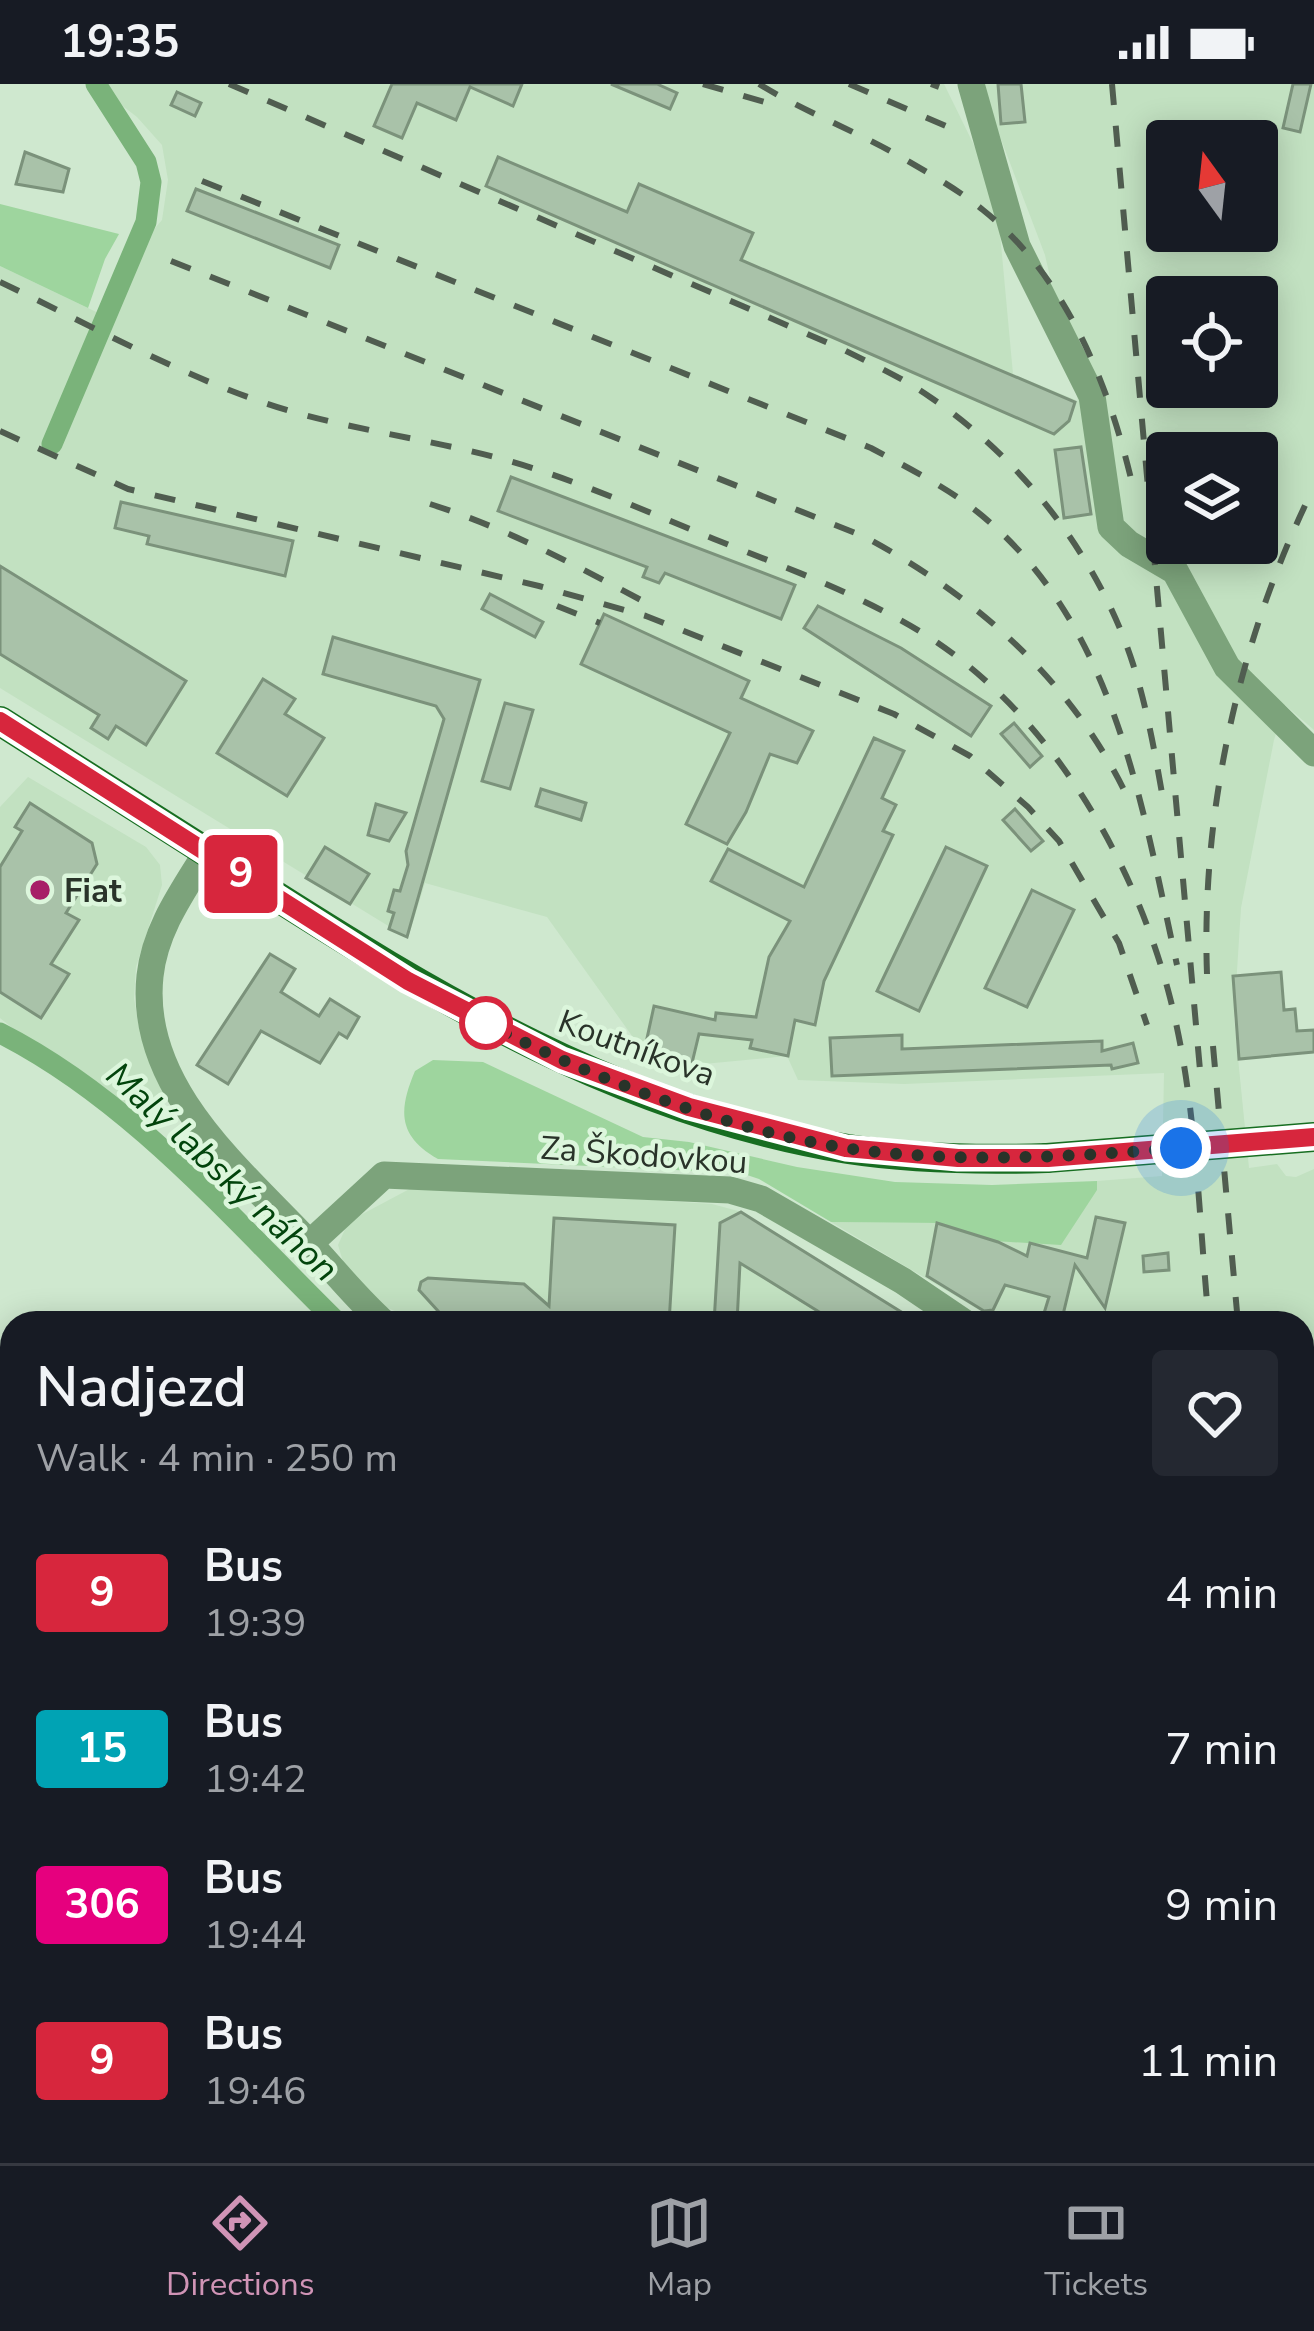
<!DOCTYPE html>
<html lang="en">
<head>
<meta charset="utf-8">
<style>
  :root { --surface:#171b24; --page:#242831; --text:#f1f3f6; --muted:#9ea1a6; --line:#363941; --accent:#d094b6 }
  body { margin:0; font-family:"Nunito Sans",sans-serif; background:var(--page); color:var(--text); height:100vh; display:flex; flex-direction:column; font-size:45px; white-space:nowrap }
  * { box-sizing:border-box; margin:0 }
  p { font-size:39px; color:var(--muted) }
  .icon { flex:none; width:66px; height:66px; fill:none; stroke:currentColor; stroke-width:2; stroke-linecap:round; stroke-linejoin:round }
  .map { position:relative; flex:1; overflow:hidden }
  .panel { position:absolute; left:0px; top:1227px; width:1314px; height:852px; display:flex; flex-direction:column; background:var(--surface); border-radius:36px 36px 0 0; box-shadow:0 6px 30px #0003 }
  .panel>* { flex:none }
  .badge { padding:0 24px; border-radius:9px; font-size:42px; line-height:78px }
  .needle { width:78px; rotate:345deg }
  .controls { position:absolute; left:1146px; top:36px; display:grid; gap:24px }
  .controls a { display:grid; place-items:center; width:132px; height:132px; border-radius:12px; background:var(--surface); box-shadow:0 6px 30px #0003; font-size:60px }
  .you { position:absolute; width:60px; height:60px; margin:-30px; border:9px solid #fff; border-radius:50%; background:#1a73e8; box-shadow:0 0 0 18px #1a73e833 }
  .map>.badge { position:absolute; translate:-50% -50%; box-shadow:0 0 0 6px #fff }
  .round { display:grid; place-items:center; flex:none; width:126px; height:126px; border-radius:12px; background:var(--page) }
  .head { display:flex; align-items:center; justify-content:space-between; height:204px; padding:0 36px }
  h1 { font-size:57px; font-weight:600; line-height:90px }
  ul { padding:0; list-style:none }
  li { display:flex; align-items:center; gap:36px; height:156px; padding:0 36px }
  li div { flex:1 }
  li b { display:block; font-size:45px }
  li em { font-style:normal }
  li .badge { min-width:132px; font-weight:700; text-align:center }
  .status { display:flex; justify-content:space-between; align-items:center; height:84px; padding:0 60px; background:var(--surface); direction:ltr }
  .status svg { height:33px; fill:currentColor }
  .tab-bar { display:flex; justify-content:space-around; align-items:center; height:168px; border-top:3px solid var(--line); background:var(--surface); font-size:33px; color:var(--muted) }
  .tab-bar a { display:grid; justify-items:center; gap:6px }
  .tab-bar .on { color:var(--accent) }
  .map>svg:first-child { display:block }
  .built { fill:#c2e1c1; fill-rule:evenodd }
  .green { fill:#9ed59e }
  .lines { fill:none; stroke-linecap:round; stroke-linejoin:round }
  .stream { stroke:#7ab37a; stroke-width:6 }
  .canal { stroke:#7ab37a; stroke-width:21 }
  .building { fill:#a9c2a9; stroke:#7b927b; stroke-width:3 }
  .minor { stroke:#7ca37b; stroke-width:27 }
  .major { stroke:#176e21; stroke-width:30 }
  .rail { stroke:#505d50; stroke-width:6; stroke-dasharray:21 21; stroke-linecap:butt }
  .major-bridge { stroke:#176e21; stroke-width:30 }
  .line-casing { stroke:#fff; stroke-width:27 }
  .line { stroke:#d7263d; stroke-width:18 }
  .walk { stroke:#293329; stroke-width:12; stroke-dasharray:0 21.6 }
  .poi-dot { fill:#a71f67; stroke:#dcf6dc; stroke-width:4.5 }
  .stop-dot { fill:#fff; stroke:#d7263d; stroke-width:6 }
  .labels { text-anchor:middle; stroke-width:9; stroke-linejoin:round; paint-order:stroke }
  .poi-label { font-size:33px; font-weight:bold; fill:#293329; stroke:#dcf6dc; text-anchor:start }
  .street-label { font-size:33px; fill:#293329; stroke:#dcf6dc }
  .water-label { font-size:36px; font-style:italic; fill:#02440c; stroke:#dcf6dc }
</style>
</head>
<body>
<div class="status"><b>19:35</b><svg viewBox="0 0 49 12"><path d="M0 12V9h3v3zM5 12V6h3v6zM10 12V3h3v9zM15 12V0h3v12zM26 1h20v11H26zM47 4h2v5h-2z"/></svg></div>
<div class="map">
<svg width="1314" height="2079" viewBox="0 0 1314 2079">
  <rect width="100%" height="100%" fill="#cfe8cf"/>
  <g class="built">
    <path d="M94,0H944L996,106L1013,290L1078,317L1045,171L980,0H1314V646L1285,621L1274,656L1241,824L1234,934L1249,1084L1277,1080L1286,1092L1296,1093L1314,1085V2079H618L627,2067H1302V1239H1001L831,1138L939,1139L994,1157L1097,1106V1097L1162,1092L1164,989L904,1000L798,996L787,972L693,981L645,970L547,833L425,799L408,854L0,604V182L113,236L120,194L138,164L162,136L168,96L162,61L137,33ZM1167,57H1257V147H1167ZM1167,213H1257V303H1167ZM1167,369H1257V459H1167Z"/>
    <polygon points="28,693 146,763 160,781 162,801 136,883 134,914 139,944 167,1018 115,1026 0,934 0,723"/>
    <polygon points="417,1101 712,1120 742,1128 919,1239 424,1239 378,1220 344,1181 338,1161 346,1143 355,1134"/>
    <polygon points="212,2067 326,2067 317,2079 177,2079"/>
  </g>
  <g class="green">
    <polygon points="0,120 119,150 105,175 88,224 0,182"/>
    <path d="M433,976L483,978L643,1053L689,1058L797,1083L895,1098L992,1101L1097,1097V1106L1061,1161L994,1157L939,1139L831,1138L759,1095L741,1089L438,1075C398,1052 398,1027 415,987Z"/>
  </g>
  <g class="lines">
    <polyline class="stream" points="0,951 13,955"/>
    <g class="canal">
      <polyline points="52,360 146,138 151,98 146,78 96,0"/>
      <path d="M0,949C132,1016 233,1136 338,1239"/>
      <polyline points="341,2079 353,2067"/>
    </g>
  </g>
  <g class="building">
    <polygon points="392,0 522,0 513,22 470,3 456,36 417,19 402,54 374,42"/>
    <polygon points="611,0 657,0 677,9 670,25"/>
    <polygon points="998,0 1021,0 1025,38 1001,40"/>
    <polygon points="1293,0 1311,0 1300,48 1283,44"/>
    <polygon points="177,8 201,19 195,32 171,21"/>
    <polygon points="25,68 69,85 63,108 16,100"/>
    <polygon points="498,73 627,128 639,100 753,149 741,176 1075,318 1069,337 1054,350 486,102"/>
    <polygon points="196,105 339,161 330,184 187,127"/>
    <polygon points="1081,363 1091,430 1064,434 1055,366"/>
    <polygon points="511,393 795,501 781,535 665,489 659,499 643,493 647,483 498,427"/>
    <polygon points="121,418 293,457 285,492 147,460 149,452 115,444"/>
    <polygon points="0,482 186,597 146,661 116,642 108,655 91,644 99,631 0,570"/>
    <polygon points="490,510 543,538 535,553 482,525"/>
    <polygon points="818,522 901,564 991,622 971,652 804,544"/>
    <polygon points="604,530 749,597 741,614 813,647 797,679 770,670 746,728 727,760 686,740 730,649 581,580"/>
    <polygon points="333,553 480,596 407,853 389,845 394,829 388,827 394,806 400,807 408,781 406,767 444,635 436,622 323,590"/>
    <polygon points="263,595 295,615 285,630 324,654 287,712 217,669"/>
    <polygon points="505,619 533,626 510,705 482,697"/>
    <polygon points="1014,639 1042,672 1030,683 1001,650"/>
    <polygon points="874,654 904,667 882,714 896,721 883,747 893,751 824,897 815,941 795,936 788,972 750,964 752,956 699,950 692,979 644,968 654,922 715,936 716,929 756,933 769,873 790,837 711,797 728,765 804,803"/>
    <polygon points="541,705 586,719 581,736 536,722"/>
    <polygon points="30,719 92,759 97,780 66,829 79,836 51,880 69,890 41,934 0,908 0,783 22,747 15,743"/>
    <polygon points="376,720 406,729 389,757 368,751"/>
    <polygon points="1015,725 1043,757 1031,767 1003,736"/>
    <polygon points="325,763 369,790 350,820 306,794"/>
    <polygon points="946,763 987,782 919,927 877,907"/>
    <polygon points="1032,806 1074,826 1027,923 985,904"/>
    <polygon points="270,870 295,885 281,908 319,932 330,915 359,933 347,954 339,949 320,979 261,947 228,1000 197,981"/>
    <polygon points="1281,888 1284,926 1295,925 1297,947 1314,946 1314,968 1239,975 1233,892"/>
    <polygon points="902,951 902,965 1102,957 1102,967 1133,959 1138,979 1112,985 1111,981 832,992 830,954"/>
    <polygon points="741,1128 776,1150 919,1239 837,1239 740,1179 737,1239 714,1239 720,1139"/>
    <polygon points="1096,1133 1125,1139 1105,1224 1075,1181 1061,1239 1041,1239 1049,1213 1005,1201 993,1226 984,1227 927,1192 937,1139 998,1158 1027,1172 1030,1159 1087,1174"/>
    <polygon points="554,1134 675,1141 669,1239 449,1239 419,1206 421,1198 428,1194 524,1200 549,1222"/>
    <polygon points="1168,1169 1169,1186 1144,1188 1143,1172"/>
  </g>
  <g class="lines">
    <g class="minor">
      <polyline points="971,0 1017,162 1092,312 1111,443 1129,460 1175,487 1227,583 1314,669"/>
      <path d="M207,768C183,807 155,845 150,892C138,1004 241,1086 309,1159C334,1186 356,1214 384,1239"/>
      <polyline points="309,1160 384,1091 730,1106 761,1115 903,1197 965,1239"/>
      <polyline points="0,1427 12,1433"/>
      <polyline points="0,1722 12,1719"/>
      <polyline points="0,1870 12,1910"/>
      <polyline points="60,2067 63,2079"/>
      <polyline points="603,2079 610,2067"/>
    </g>
    <path class="major" d="M0,637C82,689 164,741 246,793C434,913 623,1029 848,1065C913,1075 981,1076 1047,1074"/>
    <g class="rail">
      <path d="M229,0L842,265C872,280 903,294 930,313C1022,375 1099,474 1133,580C1147,624 1155,669 1163,715"/>
      <polyline points="703,0 778,22"/>
      <path d="M759,0C806,29 859,48 906,76C932,91 960,107 983,126C1069,195 1112,308 1135,412"/>
      <polyline points="849,0 955,46"/>
      <polyline points="931,0 939,3"/>
      <polyline points="1112,0 1200,986"/>
      <path d="M202,97L871,364C903,381 936,398 966,419C1114,529 1140,714 1177,881"/>
      <path d="M171,177L863,452C976,512 1071,596 1127,712"/>
      <path d="M0,198C95,243 189,297 290,327C360,347 432,356 502,375C575,395 645,427 714,455C787,484 862,511 929,553C1049,631 1131,770 1168,906C1197,1014 1198,1128 1209,1239"/>
      <polyline points="0,347 128,405 539,502 646,532 894,630 970,672 1028,723 1059,757 1119,859 1147,941"/>
      <path d="M430,420C509,445 581,484 654,523"/>
      <polyline points="557,522 600,539"/>
      <path d="M1207,890C1201,724 1240,552 1314,403"/>
      <polyline points="1213,962 1238,1239"/>
      <polyline points="1302,1854 1314,1917"/>
      <polyline points="1302,1920 1314,1971"/>
      <polyline points="1302,1998 1314,2053"/>
    </g>
    <polyline class="major-bridge" points="1047,1074 1314,1053"/>
  </g>
  <g class="lines">
    <defs>
      <polyline id="line" points="0,637 408,897 562,976 689,1023 846,1064 958,1074 1048,1074 1314,1053"/>
    </defs>
    <use href="#line" class="line-casing"/>
    <use href="#line" class="line"/>
    <path class="walk" d="M486,939L477,934C591,996 757,1058 887,1069C985,1078 1082,1072 1181,1064"/>
  </g>
  <circle class="poi-dot" cx="40" cy="806" r="12"/>
  <circle class="stop-dot" cx="486" cy="939" r="24"/>
  <g class="labels">
    <g class="poi-label">
      <text x="64" y="818">Fiat</text>
    </g>
    <g class="street-label">
      <text transform="translate(637 963) rotate(20)" y="12">Koutníkova</text>
      <text transform="translate(644 1070) rotate(4)" y="12">Za Škodovkou</text>
    </g>
    <g class="water-label">
      <text transform="translate(223 1087) rotate(43)" y="13">Malý labský náhon</text>
    </g>
  </g>
</svg>
<div class="controls">
<a><svg class="needle" viewBox="-14 -14 28 28"><path d="M0-13l5 13h-10z" fill="#e53935"/><path d="M0 13l5-13h-10z" fill="#9ea1a6"/></svg></a>
<a><svg class="icon" aria-label="locate" viewBox="0 0 24 24"><circle cx="12" cy="12" r="6"/><path d="M12 2v4M12 18v4M2 12h4M18 12h4"/></svg></a>
<a><svg class="icon" aria-label="layers" viewBox="0 0 24 24"><path d="M12 4l9 5-9 5-9-5zM3 14l9 5 9-5"/></svg></a>
</div>
<div class="you" style="left:1181px;top:1064px"></div>
<b class="badge" style="left:241px;top:790px;background:#d7263d;color:#fff">9</b>
<section class="panel">
<div class="head"><div><h1>Nadjezd</h1><p>Walk · 4 min · 250 m</p></div><a class="round"><svg class="icon" aria-label="heart" viewBox="0 0 24 24"><path d="M12 20l-8-8c-3-5 5-10 8-4 3-6 11-1 8 4z"/></svg></a></div>
<ul>
<li><span class="badge" style="background:#d7263d;color:#fff">9</span><div><b>Bus</b><p>19:39</p></div><em>4 min</em></li>
<li><span class="badge" style="background:#00a3b4;color:#fff">15</span><div><b>Bus</b><p>19:42</p></div><em>7 min</em></li>
<li><span class="badge" style="background:#e6007e;color:#fff">306</span><div><b>Bus</b><p>19:44</p></div><em>9 min</em></li>
<li><span class="badge" style="background:#d7263d;color:#fff">9</span><div><b>Bus</b><p>19:46</p></div><em>11 min</em></li>
</ul>
</section>
</div>
<nav class="tab-bar">
<a class="on"><svg class="icon" aria-label="directions" viewBox="0 0 24 24"><path d="M12 3l9 9-9 9-9-9zM9 14v-3h6M13 9l2 2-2 2"/></svg>Directions</a>
<a><svg class="icon" aria-label="map" viewBox="0 0 24 24"><path d="M3 6l6-2 6 2 6-2v14l-6 2-6-2-6 2zM9 4v14M15 6v14"/></svg>Map</a>
<a><svg class="icon" aria-label="tickets" viewBox="0 0 24 24"><path d="M3 7h18v10H3zM15 7v10"/></svg>Tickets</a>
</nav>
</body>
</html>
